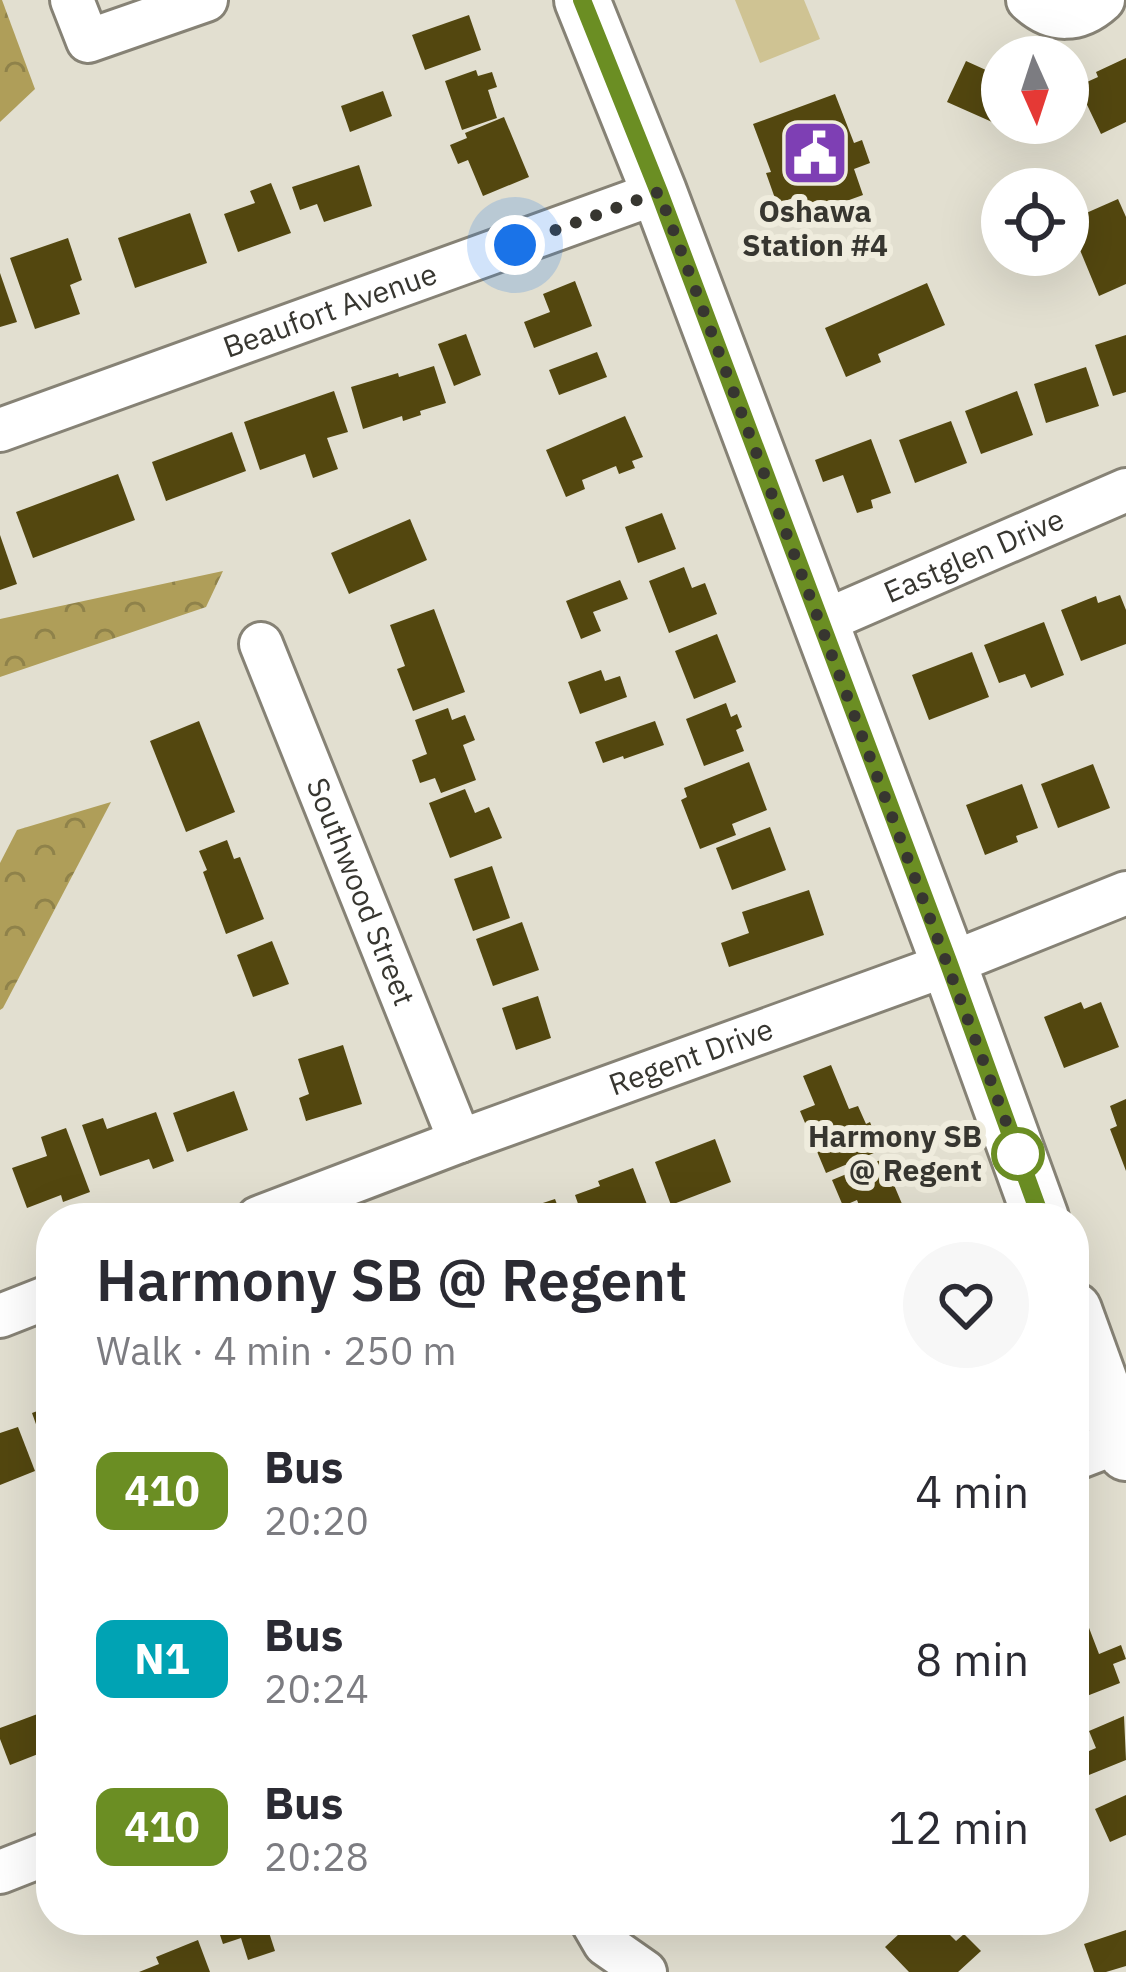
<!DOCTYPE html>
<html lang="en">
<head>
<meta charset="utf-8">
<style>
  :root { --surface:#fff; --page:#f7f7f7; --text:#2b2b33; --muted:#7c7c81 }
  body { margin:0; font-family:"IBM Plex Sans",sans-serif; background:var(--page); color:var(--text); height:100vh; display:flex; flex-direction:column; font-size:45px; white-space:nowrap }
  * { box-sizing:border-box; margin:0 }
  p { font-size:39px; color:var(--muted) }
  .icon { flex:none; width:66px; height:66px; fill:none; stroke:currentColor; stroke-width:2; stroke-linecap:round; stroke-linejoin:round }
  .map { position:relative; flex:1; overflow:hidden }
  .sheet { position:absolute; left:36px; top:1203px; width:1053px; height:732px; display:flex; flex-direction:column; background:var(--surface); border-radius:48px; box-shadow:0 12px 48px #0002 }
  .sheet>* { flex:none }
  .badge { padding:0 24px; border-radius:18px; font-size:42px; line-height:78px }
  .needle { width:78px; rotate:177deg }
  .tools { position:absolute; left:981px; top:36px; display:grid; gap:24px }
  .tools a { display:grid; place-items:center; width:108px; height:108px; border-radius:50%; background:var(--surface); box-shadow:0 12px 48px #0002; font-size:60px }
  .you { position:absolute; width:60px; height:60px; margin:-30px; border:9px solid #fff; border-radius:50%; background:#1a73e8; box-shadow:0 0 0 18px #1a73e833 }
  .map>.badge { position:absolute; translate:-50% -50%; box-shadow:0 0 0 6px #fff }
  .round { display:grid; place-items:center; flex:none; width:126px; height:126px; border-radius:63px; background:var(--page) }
  .summary { display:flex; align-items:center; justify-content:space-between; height:204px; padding:0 60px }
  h1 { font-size:57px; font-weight:600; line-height:90px }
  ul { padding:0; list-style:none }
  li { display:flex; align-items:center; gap:36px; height:168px; padding:0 60px }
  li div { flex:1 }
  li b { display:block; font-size:45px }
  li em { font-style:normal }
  li .badge { min-width:132px; font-weight:700; text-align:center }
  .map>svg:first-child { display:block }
  .green { fill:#cfc393 }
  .forest { fill:url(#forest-crowns) }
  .building { fill:#53470f }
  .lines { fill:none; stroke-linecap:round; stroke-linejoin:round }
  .minor-casing { stroke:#868275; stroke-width:48 }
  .major-casing { stroke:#868275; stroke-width:60 }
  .minor { stroke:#fff; stroke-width:42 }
  .major { stroke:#fff; stroke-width:54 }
  .line-casing { stroke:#fff; stroke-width:27 }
  .line { stroke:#6b8e23; stroke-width:18 }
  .walk { stroke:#373630; stroke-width:12; stroke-dasharray:0 21.6 }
  .stop-dot { fill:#fff; stroke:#6b8e23; stroke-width:6 }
  .labels { text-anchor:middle; stroke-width:12; stroke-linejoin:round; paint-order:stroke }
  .poi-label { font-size:30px; font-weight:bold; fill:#373630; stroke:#efecdd }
  .street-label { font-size:30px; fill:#373630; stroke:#efecdd }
  .stop-label { font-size:30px; font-weight:bold; fill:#373630; stroke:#efecdd; text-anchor:end }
</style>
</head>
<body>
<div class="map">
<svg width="1126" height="1972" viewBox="0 0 1126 1972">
  <defs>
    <pattern id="forest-crowns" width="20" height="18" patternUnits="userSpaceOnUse" patternTransform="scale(3)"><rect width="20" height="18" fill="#af9e59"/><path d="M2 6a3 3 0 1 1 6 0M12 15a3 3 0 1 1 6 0" fill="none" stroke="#8f824a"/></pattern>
  </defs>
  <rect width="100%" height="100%" fill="#e2dfd0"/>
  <polygon class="green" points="735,0 804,0 820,39 760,63"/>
  <g class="forest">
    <polygon points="0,0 2,0 35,89 0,122"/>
    <polygon points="223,571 206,607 0,677 0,619"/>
    <polygon points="111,802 3,1008 0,1010 0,863 17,830"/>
  </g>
  <g class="building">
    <polygon points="469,15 481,50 425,70 412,35"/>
    <polygon points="1126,58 1126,122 1101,134 1078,86 1098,77 1096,72"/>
    <polygon points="966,61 997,75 995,79 1002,82 1002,123 1045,123 1037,142 947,102"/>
    <polygon points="476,70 478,76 492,72 497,87 488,90 497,118 462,130 445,81"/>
    <polygon points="383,91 392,116 350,132 341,106"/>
    <polygon points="835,94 854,143 862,140 870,163 854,169 863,195 805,216 798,196 777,204 766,173 771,172 753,124"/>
    <polygon points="504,117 529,177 483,196 468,160 458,164 450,145 467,138 465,133"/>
    <polygon points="359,165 372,206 324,222 317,204 300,210 292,187"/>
    <polygon points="271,183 291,233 238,252 224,214 255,203 250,191"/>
    <polygon points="1118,199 1126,217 1126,284 1099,296 1068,221"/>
    <polygon points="190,213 207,263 135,288 118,238"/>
    <polygon points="68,238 82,280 70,285 80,314 35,329 10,258"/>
    <polygon points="0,273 17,322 0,327"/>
    <polygon points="575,281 592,326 534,348 524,322 550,312 543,294"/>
    <polygon points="927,283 945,325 878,354 881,362 846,377 825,328"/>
    <polygon points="466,334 481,375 454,386 438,344"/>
    <polygon points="1126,335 1126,392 1113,396 1095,345"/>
    <polygon points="597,352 607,377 559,395 549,370"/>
    <polygon points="434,366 446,403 420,411 421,415 403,421 402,416 363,429 351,387 398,373 399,377"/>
    <polygon points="1086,367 1099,406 1046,423 1034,384"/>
    <polygon points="334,391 348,432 327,438 338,469 313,478 305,454 260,470 244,422"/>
    <polygon points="1017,391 1033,435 981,454 965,411"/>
    <polygon points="625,416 643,457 632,461 635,468 619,474 616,466 582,480 585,489 566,497 546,450"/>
    <polygon points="951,421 967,463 915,483 899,440"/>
    <polygon points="232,432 246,471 166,501 152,462"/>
    <polygon points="871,439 891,493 871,500 873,508 857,513 843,475 823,482 815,460"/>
    <polygon points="118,474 135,520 33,558 16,512"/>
    <polygon points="662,513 676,549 638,563 625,527"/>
    <polygon points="410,519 427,560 349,594 331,553"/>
    <polygon points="0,535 17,584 0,590"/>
    <polygon points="684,567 692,588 705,583 717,614 669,633 649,581"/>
    <polygon points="620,580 628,599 593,612 601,631 581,639 566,601"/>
    <polygon points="1120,595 1126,610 1126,644 1081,661 1061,610 1096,596 1098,603"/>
    <polygon points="434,609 465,692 413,711 397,669 405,666 390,625"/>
    <polygon points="1044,622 1064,675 1031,688 1025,674 999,683 984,645"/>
    <polygon points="717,634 736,682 694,699 675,651"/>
    <polygon points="972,652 989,697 929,720 912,675"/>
    <polygon points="601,670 605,681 620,676 627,697 580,714 568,682"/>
    <polygon points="726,703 731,717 737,714 742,727 736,730 744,751 704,766 686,719"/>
    <polygon points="448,708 452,720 465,715 475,740 463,745 476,780 441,793 435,778 420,783 412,760 427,754 415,720"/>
    <polygon points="199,721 235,812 186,832 150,741"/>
    <polygon points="655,721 664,745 624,759 623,756 603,763 595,742"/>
    <polygon points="749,762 767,810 732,824 736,835 700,849 681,800 687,797 684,788"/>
    <polygon points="1093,764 1110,808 1058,828 1041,784"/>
    <polygon points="1022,784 1038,828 1016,836 1018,842 985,855 966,805"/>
    <polygon points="465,789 475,813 489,807 502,838 450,858 429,803"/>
    <polygon points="770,827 786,870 732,890 716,848"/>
    <polygon points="227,840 234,859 240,857 264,919 226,934 203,872 207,870 199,851"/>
    <polygon points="492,866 510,918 473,931 454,879"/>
    <polygon points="809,890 824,935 729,967 721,943 749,933 742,912"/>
    <polygon points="522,922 539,970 493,986 476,939"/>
    <polygon points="272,941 289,984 253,997 237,955"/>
    <polygon points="538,996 551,1038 516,1050 502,1008"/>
    <polygon points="1081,1002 1084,1009 1101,1002 1119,1047 1064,1068 1044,1017"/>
    <polygon points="343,1045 362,1104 306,1121 299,1098 309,1094 298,1059"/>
    <polygon points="831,1065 849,1109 858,1106 866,1124 870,1122 881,1150 826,1173 800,1111 815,1105 803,1076"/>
    <polygon points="234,1091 248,1130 187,1152 173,1113"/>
    <polygon points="1126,1099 1126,1171 1110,1129 1117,1126 1110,1106"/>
    <polygon points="156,1112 174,1161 153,1169 149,1159 100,1176 82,1125 103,1118 107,1129"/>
    <polygon points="66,1128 90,1192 63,1202 61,1195 27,1208 12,1168 47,1156 41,1137"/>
    <polygon points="715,1139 731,1182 671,1205 655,1162"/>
    <polygon points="883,1159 908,1218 864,1218 857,1200 843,1206 832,1180"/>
    <polygon points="633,1168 651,1215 644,1218 583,1218 575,1195 600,1186 598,1181"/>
    <polygon points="555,1199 562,1218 501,1218 500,1217"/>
    <polygon points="51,1406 51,1450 46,1452 32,1413"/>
    <polygon points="18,1427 35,1471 0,1485 0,1433"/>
    <polygon points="1086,1620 1099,1654 1121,1645 1126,1659 1113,1664 1120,1683 1074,1701 1074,1625"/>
    <polygon points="51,1709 51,1749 10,1765 0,1739 0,1728"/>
    <polygon points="1124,1716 1126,1760 1084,1777 1075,1757 1096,1748 1089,1731"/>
    <polygon points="1126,1795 1126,1835 1110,1842 1095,1809"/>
    <polygon points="215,1920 265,1920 275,1951 248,1960 241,1938 223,1944"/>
    <polygon points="914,1920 935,1920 956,1941 964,1934 981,1951 958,1972 909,1972 885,1947"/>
    <polygon points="1126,1930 1126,1966 1106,1972 1094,1972 1084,1944"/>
    <polygon points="198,1940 210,1972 139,1972 159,1964 156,1957"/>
  </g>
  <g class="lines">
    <defs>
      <g id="minor">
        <polyline points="72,0 88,41 206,0"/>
        <path d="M1028,0C1052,23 1079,22 1103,0"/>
        <path id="s1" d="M0,430L659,192"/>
        <path id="s2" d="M820,623L1126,490"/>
        <path id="s3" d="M261,644L460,1141"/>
        <path id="s4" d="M258,1218L460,1141L949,964L1126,893"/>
        <polyline points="0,1316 51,1296"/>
        <polyline points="1074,1459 1121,1441"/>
        <polyline points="0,1872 51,1852"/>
        <polyline points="591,1920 605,1944 645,1972"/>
      </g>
      <g id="major">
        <polyline points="582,0 659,192 949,964 1041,1218"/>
        <polyline points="1074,1310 1126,1453"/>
      </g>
    </defs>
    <use href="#minor" class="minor-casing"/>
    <use href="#major" class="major-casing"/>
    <use href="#minor" class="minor"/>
    <use href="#major" class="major"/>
  </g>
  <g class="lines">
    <defs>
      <polyline id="line" points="582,0 659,192 949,964 1041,1218"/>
    </defs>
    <use href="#line" class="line-casing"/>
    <use href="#line" class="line"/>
    <polyline class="walk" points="515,245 659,192 1018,1154"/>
  </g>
  <defs>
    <symbol id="civic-square" viewBox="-11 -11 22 22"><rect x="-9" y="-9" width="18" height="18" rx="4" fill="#7e3fb4" stroke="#efecdd"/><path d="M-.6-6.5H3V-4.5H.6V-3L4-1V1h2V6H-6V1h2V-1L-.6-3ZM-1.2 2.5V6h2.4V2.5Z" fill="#fff"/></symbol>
  </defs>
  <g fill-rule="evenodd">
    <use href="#civic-square" x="777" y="115" width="76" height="76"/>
  </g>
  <circle class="stop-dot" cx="1018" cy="1154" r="24"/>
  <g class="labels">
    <g class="poi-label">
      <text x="815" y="222">Oshawa<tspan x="815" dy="34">Station #4</tspan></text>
    </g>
    <g class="street-label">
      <text dy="10" stroke="none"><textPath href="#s1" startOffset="351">Beaufort Avenue</textPath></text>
      <text dy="10" stroke="none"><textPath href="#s2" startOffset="168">Eastglen Drive</textPath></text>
      <text dy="10" stroke="none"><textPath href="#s3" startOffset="267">Southwood Street</textPath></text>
      <text dy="10" stroke="none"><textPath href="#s4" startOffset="462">Regent Drive</textPath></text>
    </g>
    <g class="stop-label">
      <text x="982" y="1147">Harmony SB<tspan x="982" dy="34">@ Regent</tspan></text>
    </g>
  </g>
</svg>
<div class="tools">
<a><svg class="needle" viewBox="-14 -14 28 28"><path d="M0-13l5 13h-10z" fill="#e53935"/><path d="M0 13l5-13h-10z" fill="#7c7c81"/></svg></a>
<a><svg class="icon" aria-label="locate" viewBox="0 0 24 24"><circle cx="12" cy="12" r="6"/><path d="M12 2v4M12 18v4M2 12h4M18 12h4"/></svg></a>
</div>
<div class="you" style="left:515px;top:245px"></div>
<section class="sheet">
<div class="summary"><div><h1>Harmony SB @ Regent</h1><p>Walk · 4 min · 250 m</p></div><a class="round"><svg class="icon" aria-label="heart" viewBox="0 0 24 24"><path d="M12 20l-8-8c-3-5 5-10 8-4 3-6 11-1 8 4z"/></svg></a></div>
<ul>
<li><span class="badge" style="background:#6b8e23;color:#fff">410</span><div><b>Bus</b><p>20:20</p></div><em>4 min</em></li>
<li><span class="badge" style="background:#00a3b4;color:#fff">N1</span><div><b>Bus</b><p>20:24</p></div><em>8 min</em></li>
<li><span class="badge" style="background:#6b8e23;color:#fff">410</span><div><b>Bus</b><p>20:28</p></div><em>12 min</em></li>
</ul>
</section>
</div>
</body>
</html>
